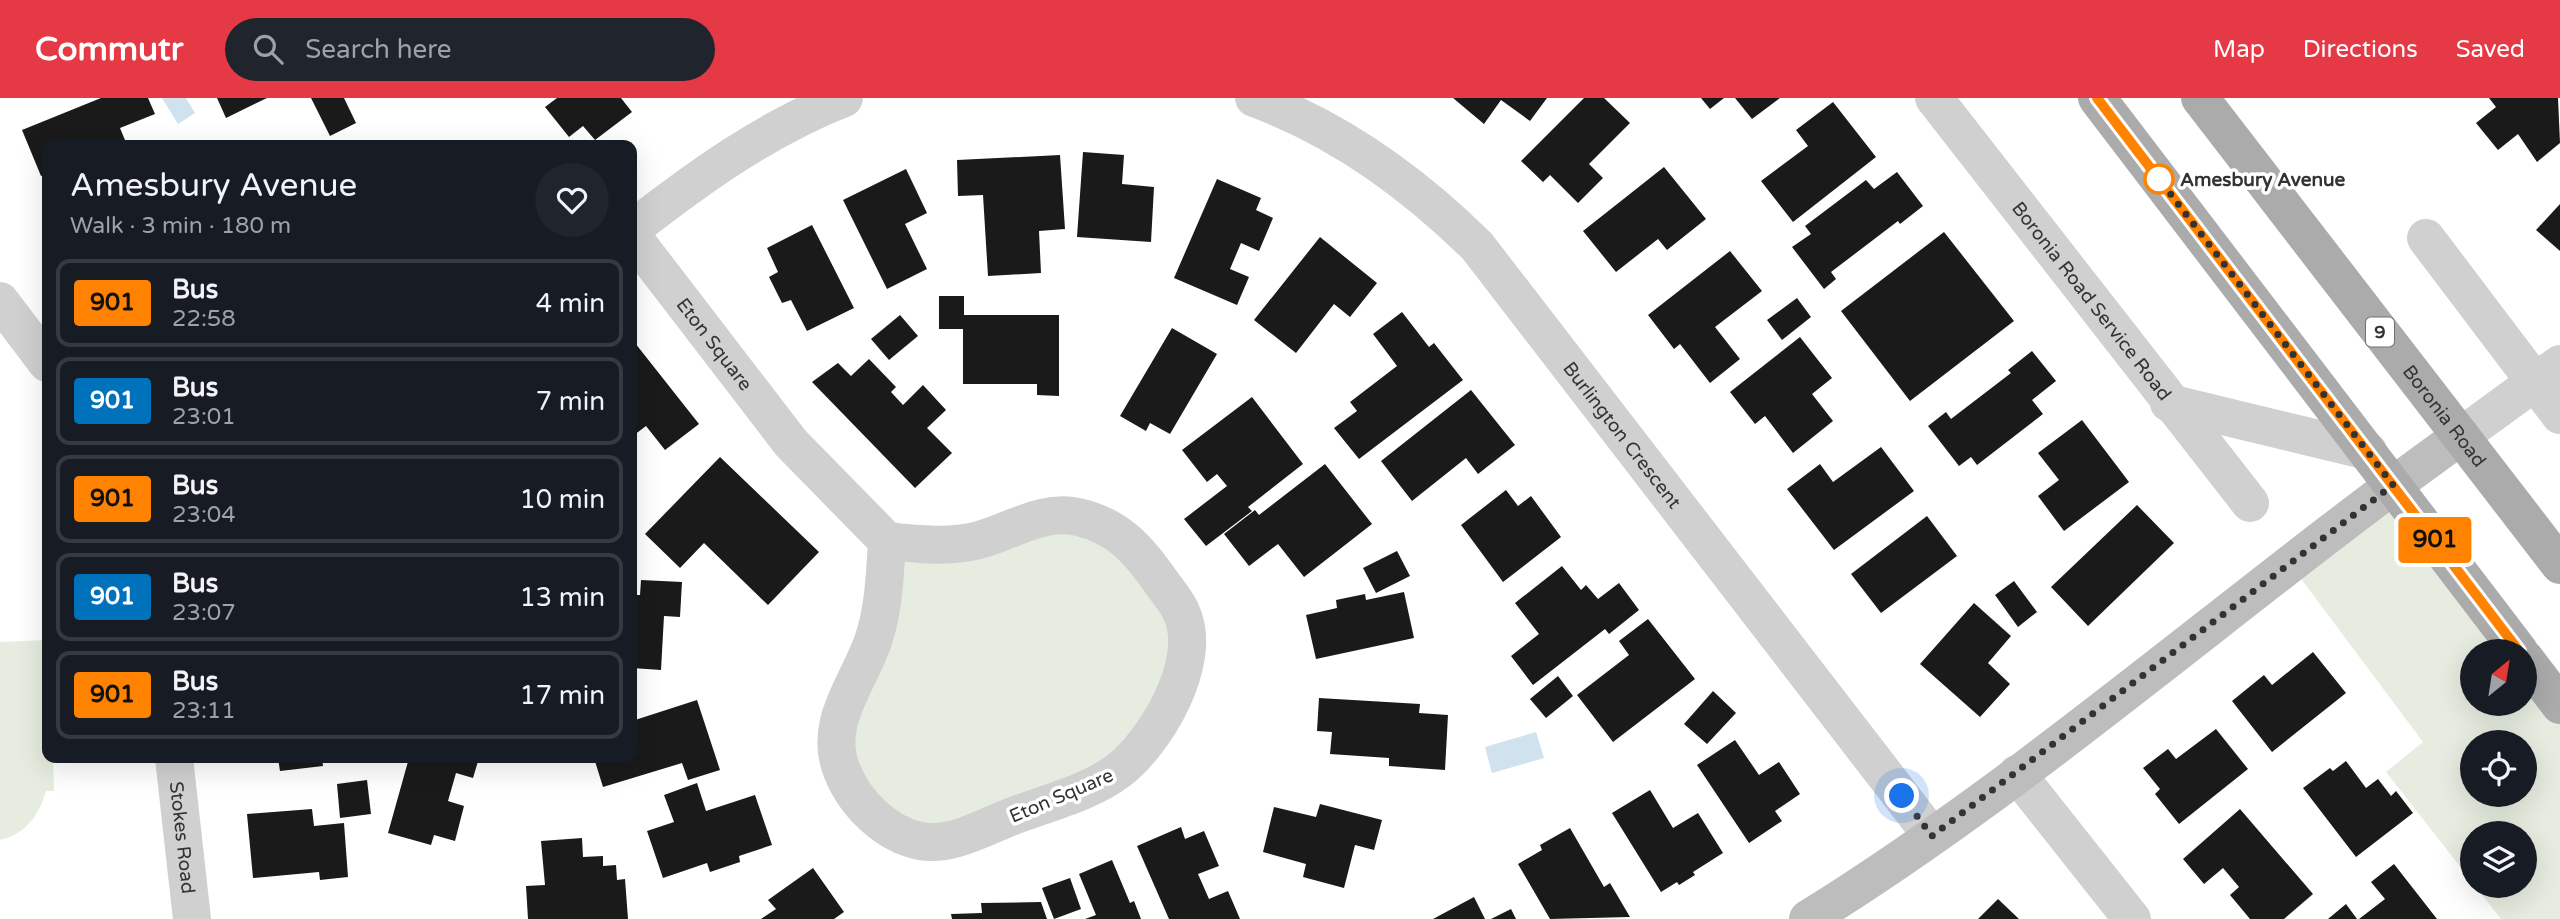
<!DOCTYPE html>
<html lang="en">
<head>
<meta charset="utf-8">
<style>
  :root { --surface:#171b24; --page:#20242c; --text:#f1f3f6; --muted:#9ea1a6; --line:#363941; --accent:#e63946 }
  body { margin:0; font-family:"Varela Round",sans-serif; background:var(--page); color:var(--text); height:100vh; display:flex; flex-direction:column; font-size:26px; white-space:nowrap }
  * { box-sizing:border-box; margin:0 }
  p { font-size:23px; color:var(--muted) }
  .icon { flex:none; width:38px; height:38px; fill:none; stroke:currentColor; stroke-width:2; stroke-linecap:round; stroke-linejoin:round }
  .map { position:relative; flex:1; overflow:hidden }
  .panel { position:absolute; left:42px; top:42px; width:595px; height:623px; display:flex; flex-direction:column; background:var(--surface); border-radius:14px; box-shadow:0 7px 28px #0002 }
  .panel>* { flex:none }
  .badge { padding:0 14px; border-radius:5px; font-size:24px; line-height:46px }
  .needle { width:46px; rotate:30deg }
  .fabs { position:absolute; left:2460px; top:541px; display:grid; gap:14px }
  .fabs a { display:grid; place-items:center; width:77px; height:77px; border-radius:50%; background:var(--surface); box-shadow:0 7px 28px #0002; font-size:35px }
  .you { position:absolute; width:35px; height:35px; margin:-18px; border:5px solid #fff; border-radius:50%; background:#1a73e8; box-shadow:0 0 0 10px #1a73e833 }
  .map>.badge { position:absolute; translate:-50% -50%; box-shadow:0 0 0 4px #fff }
  .round { display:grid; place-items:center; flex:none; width:74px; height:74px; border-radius:37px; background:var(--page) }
  .summary { display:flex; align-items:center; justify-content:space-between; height:119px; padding:0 28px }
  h1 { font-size:33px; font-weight:600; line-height:52px }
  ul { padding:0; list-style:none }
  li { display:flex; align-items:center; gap:21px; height:88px; margin:0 14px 10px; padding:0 14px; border:4px solid var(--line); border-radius:14px }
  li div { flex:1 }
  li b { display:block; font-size:26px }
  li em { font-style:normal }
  li .badge { min-width:77px; font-weight:700; text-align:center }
  header { display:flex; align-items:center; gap:42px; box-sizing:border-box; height:98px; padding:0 35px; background:var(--accent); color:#fff }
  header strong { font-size:33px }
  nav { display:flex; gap:38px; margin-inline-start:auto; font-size:24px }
  .search { width:490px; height:63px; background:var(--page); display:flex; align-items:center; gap:18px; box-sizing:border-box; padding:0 24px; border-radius:38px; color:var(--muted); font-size:26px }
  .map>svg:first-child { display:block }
  .green { fill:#e6ecdf; fill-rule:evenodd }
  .water { fill:#cfe2ee }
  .building { fill:#1a1a1a }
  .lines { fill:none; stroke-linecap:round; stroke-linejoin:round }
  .street { stroke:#d0d0d0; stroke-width:38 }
  .secondary { stroke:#bdbdbd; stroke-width:38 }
  .primary { stroke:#ababab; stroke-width:38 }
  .line-casing { stroke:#fff; stroke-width:16 }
  .line { stroke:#ff8200; stroke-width:10 }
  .walk { stroke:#333; stroke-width:7; stroke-dasharray:0 12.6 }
  .stop-dot { fill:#fff; stroke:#ff8200; stroke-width:3.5 }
  .labels { text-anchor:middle; stroke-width:7; stroke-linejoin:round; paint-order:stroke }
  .shield { fill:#fff; stroke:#707070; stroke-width:2 }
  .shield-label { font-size:18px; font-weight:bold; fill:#333 }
  .stop-label { font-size:19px; font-weight:bold; fill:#333; stroke:#fff; text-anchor:start }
  .street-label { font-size:19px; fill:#333; stroke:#fff }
</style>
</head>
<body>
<header>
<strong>Commutr</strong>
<div class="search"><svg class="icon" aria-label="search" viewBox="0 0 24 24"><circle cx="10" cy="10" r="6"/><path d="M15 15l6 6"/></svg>Search here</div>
<nav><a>Map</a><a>Directions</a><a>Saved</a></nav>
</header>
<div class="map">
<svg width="2560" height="821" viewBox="0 0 2560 821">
  <rect width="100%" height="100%" fill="#fff"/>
  <g class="green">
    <path d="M2393,387L2519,553H2473V606H2525V561L2560,607V821H2501L2475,788H2525V735H2473V785L2386,674L2423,644L2290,466ZM2473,644H2525V696H2473Z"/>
    <polygon points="1104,427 1188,538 1118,673 899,737 838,637 887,443"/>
    <path d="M47,542V660H53L54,693H46C39,717 26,736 0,742V544Z"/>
  </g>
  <g class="water">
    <polygon points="162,0 186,0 195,15 178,26"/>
    <polygon points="1536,634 1544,660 1492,675 1485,649"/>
  </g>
  <g class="building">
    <polygon points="101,0 148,0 155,16 120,30 127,47 47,47 47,76 41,78 22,32"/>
    <polygon points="217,0 267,0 226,20"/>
    <polygon points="311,0 344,0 356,25 330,38"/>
    <polygon points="557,0 621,0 632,14 595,42 583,28 569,39 545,9"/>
    <polygon points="1453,0 1547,0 1530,23 1501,2 1484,26"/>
    <polygon points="1584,0 1604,0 1630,25 1589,66 1603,80 1578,105 1550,77 1543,84 1521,63"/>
    <polygon points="1701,0 1724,0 1710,11"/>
    <polygon points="1735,0 1780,0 1752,21"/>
    <polygon points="2489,0 2558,0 2560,45 2537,64 2518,36 2498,52 2476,25 2496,9"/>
    <polygon points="1833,4 1876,59 1793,124 1761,83 1808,48 1796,32"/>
    <polygon points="1083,54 1124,57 1122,86 1154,89 1151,144 1077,139"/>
    <polygon points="1060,57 1065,131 1039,133 1041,175 988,178 983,97 958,98 957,62"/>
    <polygon points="1664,69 1706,121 1667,152 1658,141 1616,174 1583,133"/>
    <polygon points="906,71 927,115 905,126 927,171 887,191 843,102"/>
    <polygon points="1897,74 1923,108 1900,126 1898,123 1831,174 1836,181 1824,191 1792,149 1811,136 1805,128 1866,82 1874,91"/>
    <polygon points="1217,81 1261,100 1256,112 1273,120 1259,153 1241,145 1230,171 1249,179 1237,207 1174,180"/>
    <polygon points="2560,106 2560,153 2536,132"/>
    <polygon points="812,127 854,210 807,233 791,202 782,205 769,179 778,174 767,150"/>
    <polygon points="1944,134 2014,223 1910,303 1841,213"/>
    <polygon points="1320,139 1377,185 1350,219 1334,206 1296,255 1254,222"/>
    <polygon points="1730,153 1762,193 1715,229 1740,261 1710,285 1680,246 1674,251 1648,217"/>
    <polygon points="939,198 964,198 964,217 1059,217 1059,298 1037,297 1037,286 963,286 963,231 939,231"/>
    <polygon points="1797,200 1811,219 1782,242 1767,222"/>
    <polygon points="1402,214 1429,249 1434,245 1463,282 1359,361 1334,330 1357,313 1350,304 1397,268 1373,236"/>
    <polygon points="900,217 918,238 889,262 871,241"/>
    <polygon points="1172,230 1217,256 1170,336 1150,325 1146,333 1120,318"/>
    <polygon points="1800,239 1832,280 1812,296 1833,323 1793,355 1765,318 1755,326 1730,294"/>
    <polygon points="635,245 699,326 665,352 646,328 634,337 632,334 632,247"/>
    <polygon points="2032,253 2056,283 2032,302 2043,316 1977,367 1971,359 1959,368 1928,328 1946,314 1951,321 2011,275 2008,272"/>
    <polygon points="869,261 896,289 891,294 903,307 923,287 946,312 927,330 952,355 915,390 812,284 838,265 851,278"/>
    <polygon points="1471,292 1515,347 1478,376 1466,360 1412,403 1381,363"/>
    <polygon points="1252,299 1303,366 1248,409 1252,413 1206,448 1184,421 1227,388 1217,376 1207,384 1182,352"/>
    <polygon points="2082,322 2129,384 2064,433 2038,398 2059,382 2038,355"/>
    <polygon points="1881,349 1914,393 1834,452 1787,391 1820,366 1833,384"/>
    <polygon points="720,359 819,454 768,507 704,445 680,470 645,436"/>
    <polygon points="1325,366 1372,426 1304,479 1278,446 1249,468 1224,436 1255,412 1259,417"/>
    <polygon points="1506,392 1518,408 1531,398 1561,439 1503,484 1461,427"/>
    <polygon points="2137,407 2174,445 2088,528 2051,489"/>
    <polygon points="1927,418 1957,458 1881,515 1851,476"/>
    <polygon points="1397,453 1410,478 1376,495 1363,470"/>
    <polygon points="1562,468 1581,492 1586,487 1598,501 1619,485 1639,512 1609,536 1605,531 1533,587 1511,558 1539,536 1515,505"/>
    <polygon points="641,482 682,484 680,519 664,518 661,572 632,570 632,497 640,497"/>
    <polygon points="2014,483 2037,514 2018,529 1995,497"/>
    <polygon points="1404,494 1414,540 1316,561 1306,517 1337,510 1336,502 1365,496 1366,502"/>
    <polygon points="1974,505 2011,538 1988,565 2010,586 1980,619 1920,566"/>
    <polygon points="1648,521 1695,581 1613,644 1577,597 1629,557 1619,543"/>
    <polygon points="2313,554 2346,595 2272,654 2232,603 2264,577 2272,587"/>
    <polygon points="1558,578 1573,598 1546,620 1530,601"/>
    <polygon points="1713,593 1736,615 1707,646 1684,626"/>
    <polygon points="1319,600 1420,606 1419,615 1448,617 1445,672 1389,668 1389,660 1330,656 1332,634 1317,633"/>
    <polygon points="697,602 720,672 688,682 682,665 603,689 594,660 632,660 632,623"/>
    <polygon points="2216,631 2248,671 2179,726 2155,696 2160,691 2143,670 2168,651 2176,661"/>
    <polygon points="1735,642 1759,677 1779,664 1800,696 1775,713 1782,723 1749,745 1697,667"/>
    <polygon points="278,660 322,660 323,668 280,673"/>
    <polygon points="409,660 479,660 473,680 456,675 448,703 464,708 455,743 434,737 431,747 388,735"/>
    <polygon points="2346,663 2366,690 2378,681 2391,698 2396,693 2413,715 2356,759 2303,690 2330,670 2333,673"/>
    <polygon points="367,682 371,716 340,720 337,686"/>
    <polygon points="697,685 706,713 755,697 772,747 739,758 740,764 710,774 707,765 663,780 647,733 674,724 664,697"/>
    <polygon points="1650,692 1673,730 1698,715 1723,755 1693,774 1695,777 1679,787 1677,784 1661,794 1612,715"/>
    <polygon points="1320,706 1382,722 1374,752 1355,747 1344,790 1303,779 1306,766 1263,754 1274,709 1316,719"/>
    <polygon points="312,711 314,728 344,725 348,779 320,782 319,774 253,780 247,716"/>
    <polygon points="2240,711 2313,796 2284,821 2250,821 2230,797 2239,789 2223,770 2204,786 2183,761"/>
    <polygon points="1181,729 1185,741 1204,733 1219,768 1198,776 1209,801 1228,793 1240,821 1169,821 1137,748"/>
    <polygon points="1570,730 1604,789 1610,785 1630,819 1550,821 1518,766 1542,752 1540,747"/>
    <polygon points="582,740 583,759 603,758 603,768 616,767 617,782 625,781 628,821 528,821 526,788 545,787 541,743"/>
    <polygon points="1112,762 1130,805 1134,803 1141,821 1085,821 1096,817 1079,776"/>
    <polygon points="2394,766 2437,821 2359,821 2385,801 2371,784"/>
    <polygon points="813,770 844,814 834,821 761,821 776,811 768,802"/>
    <polygon points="1070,780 1081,811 1054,821 1042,790"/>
    <polygon points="1474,799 1485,821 1433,821"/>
    <polygon points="1998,801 2019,821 1978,821"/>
    <polygon points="1041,804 1047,821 952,821 951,816 982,815 981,805"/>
    <polygon points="2346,806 2357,821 2328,821"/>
    <polygon points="1511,811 1516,821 1491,821"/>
  </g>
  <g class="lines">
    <g class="street">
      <path id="s1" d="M1254,0C1339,31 1413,85 1477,148L1932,738"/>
      <path id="s2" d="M1934,0L2250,405"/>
      <path d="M632,131C699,79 765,31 844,0"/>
      <path id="s3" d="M632,138L791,345L887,443C919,446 949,450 979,442C1012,433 1043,411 1078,419C1118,428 1139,452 1161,484C1168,494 1178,505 1182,516C1203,564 1156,644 1118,673C1089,695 1047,705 1013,718C984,729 951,749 920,743C886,736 855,706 842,673C822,624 860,584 874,540C884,509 885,475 887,443"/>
      <polyline points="2426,140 2560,317"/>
      <polyline points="0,203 47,265"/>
      <polyline points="2169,305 2368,353"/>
      <polyline points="2461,338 2560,266"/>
      <path id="s4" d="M174,660L192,821"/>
      <polyline points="2017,676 2132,821"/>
    </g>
    <path class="secondary" d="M1808,821C2038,678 2241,495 2461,338"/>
    <g class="primary">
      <polyline points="2097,0 2519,553"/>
      <path id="s5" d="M2200,0L2560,467"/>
      <polyline points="2525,561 2560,607"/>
    </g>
  </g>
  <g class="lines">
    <defs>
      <polyline id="line" points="2097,0 2519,553"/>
    </defs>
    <use href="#line" class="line-casing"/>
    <use href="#line" class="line"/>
    <polyline class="walk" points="1902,698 1932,738 2393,387 2159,81"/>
  </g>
  <circle class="stop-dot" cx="2159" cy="81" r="14"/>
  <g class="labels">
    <rect class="shield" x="2366" y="219.5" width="28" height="29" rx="5"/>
    <g class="shield-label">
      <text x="2380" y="240">9</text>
    </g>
    <g class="stop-label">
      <text x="2180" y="88">Amesbury Avenue</text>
    </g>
    <g class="street-label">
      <text dy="7" stroke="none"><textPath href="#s2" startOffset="257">Boronia Road Service Road</textPath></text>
      <text dy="7" stroke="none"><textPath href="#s3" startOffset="136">Eton Square</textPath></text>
      <text dy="7" stroke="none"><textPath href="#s5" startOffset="401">Boronia Road</textPath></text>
      <text dy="7" stroke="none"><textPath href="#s1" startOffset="508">Burlington Crescent</textPath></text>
      <text transform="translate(1061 697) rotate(-23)" y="7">Eton Square</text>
      <text dy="7" stroke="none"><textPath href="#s4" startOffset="80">Stokes Road</textPath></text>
    </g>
  </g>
</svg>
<div class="fabs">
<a><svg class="needle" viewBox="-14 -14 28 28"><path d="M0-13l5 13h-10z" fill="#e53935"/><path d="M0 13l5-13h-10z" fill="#9ea1a6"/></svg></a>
<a><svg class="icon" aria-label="locate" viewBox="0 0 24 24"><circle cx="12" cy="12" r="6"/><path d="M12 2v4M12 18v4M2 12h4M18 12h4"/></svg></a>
<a><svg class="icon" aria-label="layers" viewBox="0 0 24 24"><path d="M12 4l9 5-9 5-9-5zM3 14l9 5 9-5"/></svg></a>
</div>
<div class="you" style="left:1902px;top:698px"></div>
<b class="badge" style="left:2435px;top:442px;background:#ff8200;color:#111">901</b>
<section class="panel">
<div class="summary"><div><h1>Amesbury Avenue</h1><p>Walk · 3 min · 180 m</p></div><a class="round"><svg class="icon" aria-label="heart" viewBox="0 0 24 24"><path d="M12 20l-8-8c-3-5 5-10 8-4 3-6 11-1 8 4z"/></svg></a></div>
<ul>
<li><span class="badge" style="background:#ff8200;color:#111">901</span><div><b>Bus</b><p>22:58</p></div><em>4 min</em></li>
<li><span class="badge" style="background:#0072bc;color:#fff">901</span><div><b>Bus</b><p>23:01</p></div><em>7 min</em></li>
<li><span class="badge" style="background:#ff8200;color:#111">901</span><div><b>Bus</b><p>23:04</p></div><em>10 min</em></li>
<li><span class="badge" style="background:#0072bc;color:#fff">901</span><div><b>Bus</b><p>23:07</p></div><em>13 min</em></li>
<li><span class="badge" style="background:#ff8200;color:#111">901</span><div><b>Bus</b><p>23:11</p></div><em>17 min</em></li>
</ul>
</section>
</div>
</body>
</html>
